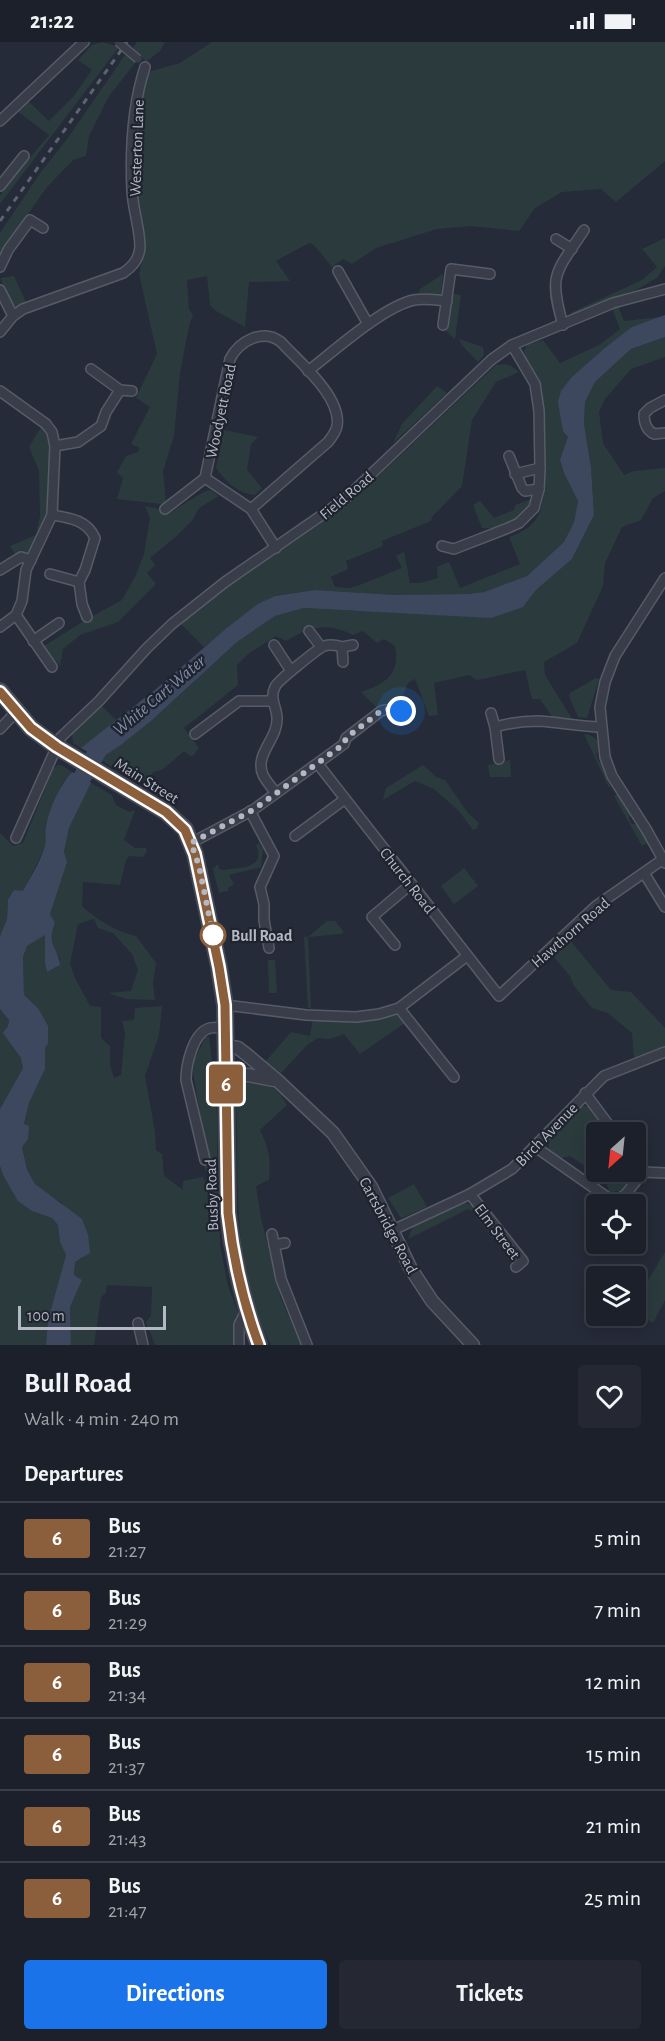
<!DOCTYPE html>
<html lang="en">
<head>
<meta charset="utf-8">
<style>
  :root { --surface:#1c202a; --page:#252832; --text:#f1f3f6; --muted:#a0a3a8; --line:#3a3e47; --accent:#1a73e8 }
  body { margin:0; font-family:"Alegreya Sans",sans-serif; background:var(--page); color:var(--text); height:100vh; display:flex; flex-direction:column; font-size:22px; white-space:nowrap }
  * { box-sizing:border-box; margin:0 }
  p { font-size:20px; color:var(--muted) }
  .icon { flex:none; width:33px; height:33px; fill:none; stroke:currentColor; stroke-width:2; stroke-linecap:round; stroke-linejoin:round }
  .map { position:relative; height:1303px; overflow:hidden }
  .details { display:flex; flex-direction:column; background:var(--surface); flex:1 }
  .details>* { flex:none }
  .badge { padding:0 12px; border-radius:4px; font-size:21px; line-height:39px }
  .needle { width:39px; rotate:207deg }
  .buttons { position:absolute; left:586px; top:1080px; display:grid; gap:12px }
  .buttons a { display:grid; place-items:center; width:60px; height:60px; border-radius:6px; background:var(--surface); box-shadow:0 3px 15px #0003,0 0 0 2px var(--line); font-size:30px }
  .scale { position:absolute; left:18px; bottom:15px; width:148px; box-sizing:border-box; padding-left:6px; border:3px solid #b4b8c4; border-top:0; font-size:16px; line-height:21px; white-space:nowrap; color:#b4b8c4; -webkit-text-stroke:4px #1e232e; paint-order:stroke }
  .you { position:absolute; width:30px; height:30px; margin:-15px; border:4px solid #fff; border-radius:50%; background:#1a73e8; box-shadow:0 0 0 9px #1a73e833 }
  .map>.badge { position:absolute; translate:-50% -50%; box-shadow:0 0 0 3px #fff }
  h2 { padding:0 24px; font-size:22px; line-height:54px }
  .round { display:grid; place-items:center; flex:none; width:63px; height:63px; border-radius:6px; background:var(--page) }
  .head { display:flex; align-items:center; justify-content:space-between; height:102px; padding:0 24px }
  h1 { font-size:28px; font-weight:600; line-height:45px }
  .cta { display:flex; gap:12px; margin-top:auto; padding:12px 24px }
  .cta a { flex:1; height:69px; border-radius:6px; background:var(--accent); color:#fff; font-size:24px; font-weight:600; line-height:69px; text-align:center }
  .cta a+a { background:var(--page); color:var(--text) }
  ul { padding:0; list-style:none }
  li { display:flex; align-items:center; gap:18px; height:72px; padding:0 24px; border-top:2px solid var(--line) }
  li div { flex:1 }
  li b { display:block; font-size:22px }
  li em { font-style:normal }
  li .badge { min-width:66px; font-weight:700; text-align:center }
  .status { display:flex; justify-content:space-between; align-items:center; height:42px; padding:0 30px; background:var(--surface); direction:ltr }
  .status svg { height:16px; fill:currentColor }
  .map>svg:first-child { display:block }
  .green { fill:#2b3b3d }
  .water { fill:#3d485f }
  .lines { fill:none; stroke-linecap:round; stroke-linejoin:round }
  .river { stroke:#3d485f; stroke-width:18 }
  .minor-casing { stroke:#575b67; stroke-width:12 }
  .tertiary-casing { stroke:#575b67; stroke-width:15 }
  .primary-casing { stroke:#424752; stroke-width:18 }
  .minor { stroke:#383d49; stroke-width:9 }
  .tertiary { stroke:#383d49; stroke-width:12 }
  .primary { stroke:#575c69; stroke-width:15 }
  .rail { stroke:#5d6371; stroke-width:3; stroke-dasharray:6 6; stroke-linecap:butt }
  .pedestrian-bridge-casing { stroke:#575b67; stroke-width:10; stroke-linecap:butt }
  .pedestrian-bridge { stroke:#383d49; stroke-width:7 }
  .line-casing { stroke:#fff; stroke-width:14 }
  .line { stroke:#8b5e3c; stroke-width:9 }
  .walk { stroke:#b4b8c4; stroke-width:6; stroke-dasharray:0 10.8 }
  .stop-dot { fill:#fff; stroke:#8b5e3c; stroke-width:3 }
  .labels { text-anchor:middle; stroke-width:4.5; stroke-linejoin:round; paint-order:stroke }
  .street-label { font-size:16px; fill:#b4b8c4; stroke:#1e232e }
  .stop-label { font-size:16px; font-weight:bold; fill:#b4b8c4; stroke:#1e232e; text-anchor:start }
  .water-label { font-size:18px; font-style:italic; fill:#7f8da9; stroke:#1e232e }
</style>
</head>
<body>
<div class="status"><b>21:22</b><svg viewBox="0 0 49 12"><path d="M0 12V9h3v3zM5 12V6h3v6zM10 12V3h3v9zM15 12V0h3v12zM26 1h20v11H26zM47 4h2v5h-2z"/></svg></div>
<div class="map">
<svg width="665" height="1303" viewBox="0 0 665 1303">
  <rect width="100%" height="100%" fill="#252b38"/>
  <g class="green">
    <polygon points="102,0 119,5 0,162 0,154 7,143 49,93 17,69 28,59 49,79 73,55 92,28 78,18 92,3"/>
    <polygon points="137,0 165,0 160,9 146,20 133,6"/>
    <polygon points="212,0 665,0 665,119 616,160 601,147 562,150 535,166 519,189 470,184 437,187 376,206 352,222 343,217 332,225 314,203 309,201 276,219 290,239 249,240 245,285 216,269 210,263 207,234 187,238 189,267 193,273 189,284 180,331 174,394 163,429 166,460 161,462 117,457 123,436 117,430 126,414 138,410 140,406 131,402 150,365 136,356 157,312 139,232 144,211 135,137 138,66 148,30 180,21"/>
    <polygon points="127,10 136,20 109,54 89,94 86,114 73,118 47,145 0,212 0,191 41,130 70,93"/>
    <polygon points="665,196 665,224 657,236 636,248 611,256 573,273 570,271 642,238 657,225 642,207"/>
    <polygon points="443,232 441,252 419,251 420,247"/>
    <path d="M14,234L26,260L16,265C6,258 3,247 1,236Z"/>
    <polygon points="453,252 461,253 455,297 446,289"/>
    <path d="M618,264L624,279L660,275L606,305L560,418L564,431L578,459L574,480L564,500L527,534L484,550L468,552L395,553L315,548L275,554L258,563L204,605L181,582L207,559L349,462L496,323C507,321 511,323 519,330L496,340L472,378L462,444L432,475L431,479L382,499L383,504L346,519L348,527L331,535L335,545L349,546L357,544L402,526L396,514L404,510L410,541H420L438,536L437,525L449,520L460,546L520,522L509,495C535,486 542,475 544,447L540,338L526,317L524,309L527,303L543,298L560,321L599,303L620,287L612,266Z"/>
    <path d="M665,295V315L631,327L605,357L599,370L603,401L624,433L634,429L665,426V449L653,456L641,478L622,485L605,521L603,544L577,601L544,620L545,633L572,677L553,676L540,657H532L525,628L477,638L469,633L434,641L438,673L429,674L415,637L408,641L401,658L404,665L396,663L378,667L361,650C385,642 401,632 395,604L384,597L377,601L363,589L353,593C328,580 310,584 286,599L276,594L248,612L237,623L238,643L184,686L199,706L192,715L184,709L162,728L153,730L146,744L139,736L124,732L100,717L121,703L151,679L237,600L275,574L304,566L358,569L523,565L536,548L572,517L594,473L591,425L584,382L585,360L595,340L631,307Z"/>
    <polygon points="459,297 483,305 484,313 478,320 461,302"/>
    <polygon points="437,344 447,351 393,401 402,382"/>
    <polygon points="41,385 48,392 50,399 47,472 45,479 28,510 15,512 10,504 36,493 40,474 39,429 29,405"/>
    <path d="M224,388L258,395L251,402L247,428L262,446L255,453C239,452 225,439 216,426Z"/>
    <path d="M210,448L219,454L199,466L192,479L173,497L150,516L155,523L147,531L156,542L118,580L80,593L63,607L60,624L44,604L84,579L122,558L136,533L144,512L150,476L145,464L156,466L167,473C177,467 201,450 210,448Z"/>
    <path d="M531,457C528,479 502,488 482,486L473,463L480,459L494,476L514,468L515,463Z"/>
    <polygon points="596,636 599,637 587,676 578,675 569,654 570,651"/>
    <polygon points="101,663 117,679 81,706 73,701 72,693"/>
    <path d="M584,692C597,693 602,702 596,713L599,720L603,722L609,733L607,737L610,744L609,746Z"/>
    <polygon points="510,718 511,735 490,735 488,723"/>
    <polygon points="58,723 61,723 72,730 63,740 54,759 45,786 45,805 23,850 14,848 8,856 7,877 0,894 0,791 13,804 23,801 53,727"/>
    <polygon points="423,723 436,735 445,738 468,771 479,781 477,786 473,788 459,769 434,747 415,739 383,758 386,746"/>
    <path d="M91,741L112,753L116,763L129,770L135,768L124,798L135,806H146L147,809L143,815L129,814L126,818L120,843L83,840L82,864C95,877 118,890 136,894L156,921L153,941L155,958L126,957L108,951L131,949L138,928L132,912L113,891L98,886L94,877L78,882L70,922L75,936L90,964L101,965V996L110,1004V1023L114,1036L121,1033L125,991L122,979L134,978L135,966L162,964L159,993L145,1034L155,1090L156,1108L162,1112L164,1134L183,1148V1139L203,1135L205,1140L209,1143V1161L211,1143L218,1145L220,1203L228,1244L238,1270L236,1303H155L146,1280L151,1274L152,1245L107,1243L106,1251L101,1255L94,1303H71L70,1265L82,1238L74,1233L75,1220L83,1216L62,1161L49,1153L35,1142L27,1126L22,1105L28,1097L24,1083L29,1061L45,1027V1006L38,966L24,953L23,915L27,904L45,893V921L47,930L57,925L60,917C52,903 49,896 55,881L50,872L66,820L64,810L69,786Z"/>
    <polygon points="619,751 631,770 629,777 632,782 639,783 648,801 642,804 614,754"/>
    <path d="M259,801L263,808L261,825L229,833L234,842L228,846V849L219,851L213,827L218,822L219,827L223,828C239,826 267,827 256,803Z"/>
    <polygon points="464,826 478,844 454,862 441,844"/>
    <polygon points="327,879 335,879 344,890 341,892 308,895 311,967 308,966 304,895 308,895"/>
    <polygon points="569,897 611,948 631,950 665,986 665,1005 634,1016 632,991 608,971 592,966 574,944 570,934 554,915"/>
    <polygon points="268,918 275,918 277,951 269,951"/>
    <polygon points="0,967 9,978 8,984 4,991 21,1016 23,1026 0,1067"/>
    <polygon points="396,973 405,981 360,1012 344,992 330,997 318,996 308,1002 281,1031 266,1019 291,990 310,994 313,976 357,979"/>
    <path d="M206,995H209C215,1044 221,1089 215,1138L210,1139L203,1121L208,1119L193,1030L194,1018Z"/>
    <path d="M248,1041C270,1042 276,1044 287,1063L260,1088C269,1107 271,1116 269,1138L256,1144L261,1176L281,1257L301,1303H271C262,1286 253,1267 249,1248C234,1185 239,1119 236,1056L239,1045Z"/>
    <path d="M581,1064H590L598,1076L595,1087L598,1090L597,1130H632V1139C624,1147 620,1150 609,1150L606,1138L570,1114L558,1117L548,1109L550,1096Z"/>
    <polygon points="0,1124 3,1133 32,1169 52,1176 58,1183 60,1200 66,1213 48,1278 46,1303 0,1303"/>
    <polygon points="414,1142 427,1165 401,1176 388,1156"/>
    <polygon points="464,1161 474,1163 475,1166 473,1169 468,1167 408,1197 413,1184"/>
    <polygon points="481,1173 512,1213 510,1217 476,1175"/>
    <polygon points="665,1210 665,1258 653,1281 636,1269 636,1258 644,1258 640,1240 649,1237"/>
  </g>
  <g class="water">
    <polygon points="665,273 665,295 631,307 595,340 585,360 584,382 591,425 594,473 572,517 536,548 523,565 491,576 304,566 275,574 237,600 151,679 121,703 100,717 81,706 156,647 228,585 258,562 275,554 315,548 395,553 468,552 484,550 527,534 564,500 574,480 578,459 564,431 560,418 568,395 563,389 558,360 561,349 572,335 606,305 632,285"/>
    <path d="M72,730L91,741L69,786L64,810L67,820L50,872L55,881C46,904 58,904 60,923L47,930L45,921V893L27,904L23,915L24,953L38,966L48,984V1001L45,1006V1027L29,1061L24,1082L29,1084L28,1097L22,1105L27,1127L35,1142L82,1177L88,1193L90,1211L75,1220L74,1233L82,1238L70,1265L71,1303H46L48,1278L66,1213L60,1200L58,1183L52,1176L32,1169L18,1159L3,1133L0,1124V1067L23,1026L21,1016L3,991L8,984L9,978L0,967V894L7,877L8,857L14,848L23,849C30,836 39,822 44,807C47,800 44,792 46,784C50,765 59,744 72,730Z"/>
  </g>
  <g class="lines">
    <polyline class="river" points="70,756 103,700 108,696"/>
    <defs>
      <g id="minor">
        <polyline points="0,79 84,0"/>
        <polyline points="0,144 24,114"/>
        <polyline points="556,197 572,207"/>
        <polyline points="0,225 8,208 30,178 43,186"/>
        <polyline points="338,229 368,282"/>
        <polyline points="0,248 13,274"/>
        <polyline points="443,283 451,227 490,232"/>
        <path d="M563,283C548,231 556,231 584,188"/>
        <path d="M0,290L13,274L23,267L123,231C133,224 139,217 140,205C140,187 133,168 132,149C130,107 132,65 145,25"/>
        <path d="M308,329C334,309 384,264 414,258C425,256 436,258 447,259"/>
        <polyline points="120,348 132,349"/>
        <polyline points="0,349 46,382 52,390 55,404"/>
        <path d="M665,358L650,366L644,372C644,381 646,388 654,392L665,391"/>
        <polyline points="509,414 522,446 525,449 539,447"/>
        <polyline points="515,432 540,426"/>
        <polyline points="165,467 205,436"/>
        <path d="M251,467L328,400C332,395 336,389 337,384C342,355 299,320 281,300C263,286 239,299 230,317L205,436L251,467L276,506"/>
        <path d="M52,473C70,476 87,478 95,496L85,528L79,540L82,562L87,575"/>
        <polyline points="442,504 454,507 508,486 519,481 534,466 539,447 540,426 539,369 535,342 512,303"/>
        <polyline points="0,528 21,515 31,518"/>
        <polyline points="50,532 79,540"/>
        <polyline points="16,573 52,625"/>
        <polyline points="0,585 16,573 22,559 26,528 52,473 55,404 78,400 101,384 106,370 120,348 91,327"/>
        <polyline points="309,589 321,605"/>
        <polyline points="33,599 59,581"/>
        <polyline points="274,603 291,629"/>
        <polyline points="343,620 342,605 353,603"/>
        <polyline points="491,671 495,685 499,717"/>
        <path d="M495,685C509,681 523,679 538,679C559,680 580,685 601,685"/>
        <polyline points="0,687 16,670"/>
        <polyline points="195,692 239,659 272,659"/>
        <polyline points="318,722 499,954 596,864 662,818"/>
        <path d="M276,751C272,746 266,739 263,733C254,712 278,697 277,676C277,665 269,657 275,645C277,639 319,606 324,604C331,602 336,603 342,605"/>
        <polyline points="250,769 274,814 260,845 264,862 264,878 269,906"/>
        <polyline points="295,794 345,757"/>
        <polyline points="16,796 61,695 99,659 147,606 172,582 225,540 345,457 491,318 512,303 613,261 665,247"/>
        <path d="M191,801L253,768L344,702L346,696L381,669C390,666 399,668 406,674"/>
        <polyline points="665,821 646,787 612,734 605,715 600,665 605,640 615,614 665,536"/>
        <polyline points="644,831 665,865"/>
        <polyline points="395,903 372,875 411,842"/>
        <polyline points="225,963 306,973 356,975 379,972 399,966 467,914"/>
        <polyline points="399,966 454,1035"/>
        <polyline points="585,1051 614,1090"/>
        <polyline points="534,1104 614,1160 626,1152 643,1130 636,1121"/>
        <path d="M205,1118L186,1038C186,1023 193,990 210,986C214,985 221,986 225,985"/>
        <polyline points="643,1130 665,1131"/>
        <polyline points="470,1152 523,1219 516,1225"/>
        <polyline points="393,1188 470,1152 512,1127 604,1034 665,1010"/>
        <polyline points="272,1192 281,1237 307,1303"/>
        <polyline points="615,1202 615,1207"/>
        <polyline points="274,1203 285,1201"/>
        <polyline points="138,1281 143,1303"/>
        <polyline points="239,1303 239,1283 246,1269"/>
      </g>
      <g id="tertiary">
        <polyline points="225,1004 238,1006 246,1012 278,1039 333,1091 371,1145 411,1227 432,1259 473,1303"/>
        <polyline points="226,1034 248,1033 274,1038"/>
      </g>
      <path id="primary" d="M0,649L31,686L57,705L166,770L185,787L195,812L219,925L225,963L228,1171C233,1217 243,1260 259,1303"/>
    </defs>
    <use href="#minor" class="minor-casing"/>
    <use href="#tertiary" class="tertiary-casing"/>
    <use href="#primary" class="primary-casing"/>
    <use href="#minor" class="minor"/>
    <use href="#tertiary" class="tertiary"/>
    <use href="#primary" class="primary"/>
    <polyline class="rail" points="0,179 127,0"/>
    <defs>
      <polyline id="pedestrian-bridge" points="118,0 138,17"/>
    </defs>
    <use href="#pedestrian-bridge" class="pedestrian-bridge-casing"/>
    <use href="#pedestrian-bridge" class="pedestrian-bridge"/>
  </g>
  <g class="lines">
    <defs>
      <path id="line" d="M0,650L31,686L57,705L166,770L185,788L195,812L219,925L225,963L228,1171C233,1216 243,1260 259,1303"/>
    </defs>
    <use href="#line" class="line-casing"/>
    <use href="#line" class="line"/>
    <polyline class="walk" points="213,893 214,898 199,824 191,801 253,768 344,702 346,696 381,669 387,667 401,669"/>
  </g>
  <circle class="stop-dot" cx="213" cy="893" r="12"/>
  <g class="labels">
    <g class="street-label">
      <text transform="translate(136 106) rotate(-88)" y="6">Westerton Lane</text>
      <text transform="translate(220 369) rotate(-78)" y="6">Woodyett Road</text>
      <text transform="translate(346 453) rotate(-40)" y="6">Field Road</text>
      <text transform="translate(147 738) rotate(32)" y="6">Main Street</text>
      <text transform="translate(408 838) rotate(52)" y="6">Church Road</text>
      <text transform="translate(570 890) rotate(-41)" y="6">Hawthorn Road</text>
      <text transform="translate(546 1092) rotate(-46)" y="6">Birch Avenue</text>
      <text transform="translate(211 1153) rotate(-92)" y="6">Busby Road</text>
      <text transform="translate(389 1183) rotate(62)" y="6">Cartsbridge Road</text>
      <text transform="translate(498 1189) rotate(53)" y="6">Elm Street</text>
    </g>
    <g class="stop-label">
      <text x="231" y="899">Bull Road</text>
    </g>
    <g class="water-label">
      <text transform="translate(159 653) rotate(-40)" y="6">White Cart Water</text>
    </g>
  </g>
</svg>
<div class="buttons">
<a><svg class="needle" viewBox="-14 -14 28 28"><path d="M0-13l5 13h-10z" fill="#e53935"/><path d="M0 13l5-13h-10z" fill="#a0a3a8"/></svg></a>
<a><svg class="icon" aria-label="locate" viewBox="0 0 24 24"><circle cx="12" cy="12" r="6"/><path d="M12 2v4M12 18v4M2 12h4M18 12h4"/></svg></a>
<a><svg class="icon" aria-label="layers" viewBox="0 0 24 24"><path d="M12 4l9 5-9 5-9-5zM3 14l9 5 9-5"/></svg></a>
</div>
<div class="scale">100 m</div>
<div class="you" style="left:401px;top:669px"></div>
<b class="badge" style="left:226px;top:1042px;background:#8b5e3c;color:#fff">6</b>
</div>
<section class="details">
<div class="head"><div><h1>Bull Road</h1><p>Walk · 4 min · 240 m</p></div><a class="round"><svg class="icon" aria-label="heart" viewBox="0 0 24 24"><path d="M12 20l-8-8c-3-5 5-10 8-4 3-6 11-1 8 4z"/></svg></a></div>
<h2>Departures</h2>
<ul>
<li><span class="badge" style="background:#8b5e3c;color:#fff">6</span><div><b>Bus</b><p>21:27</p></div><em>5 min</em></li>
<li><span class="badge" style="background:#8b5e3c;color:#fff">6</span><div><b>Bus</b><p>21:29</p></div><em>7 min</em></li>
<li><span class="badge" style="background:#8b5e3c;color:#fff">6</span><div><b>Bus</b><p>21:34</p></div><em>12 min</em></li>
<li><span class="badge" style="background:#8b5e3c;color:#fff">6</span><div><b>Bus</b><p>21:37</p></div><em>15 min</em></li>
<li><span class="badge" style="background:#8b5e3c;color:#fff">6</span><div><b>Bus</b><p>21:43</p></div><em>21 min</em></li>
<li><span class="badge" style="background:#8b5e3c;color:#fff">6</span><div><b>Bus</b><p>21:47</p></div><em>25 min</em></li>
</ul>
<div class="cta"><a>Directions</a><a>Tickets</a></div>
</section>
</body>
</html>
